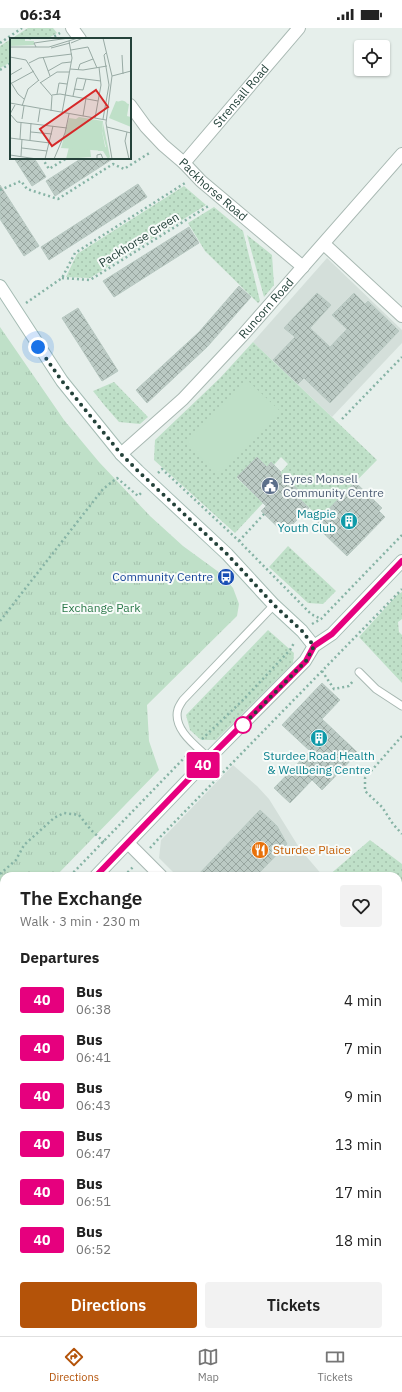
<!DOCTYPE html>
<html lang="en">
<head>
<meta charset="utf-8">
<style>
  :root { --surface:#fff; --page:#f2f2f2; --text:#222; --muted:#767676; --line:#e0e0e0; --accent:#b45309 }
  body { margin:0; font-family:"IBM Plex Sans",sans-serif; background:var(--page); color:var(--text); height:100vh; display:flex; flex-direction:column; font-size:15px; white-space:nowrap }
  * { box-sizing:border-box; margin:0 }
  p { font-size:13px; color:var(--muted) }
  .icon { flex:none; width:22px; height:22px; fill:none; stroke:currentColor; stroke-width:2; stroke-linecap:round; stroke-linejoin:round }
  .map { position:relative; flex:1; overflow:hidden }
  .sheet { position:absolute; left:0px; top:844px; width:402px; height:464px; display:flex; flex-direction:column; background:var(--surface); border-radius:12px 12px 0 0; box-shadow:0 1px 3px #0004 }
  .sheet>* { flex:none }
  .badge { padding:0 8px; border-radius:3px; font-size:14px; line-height:26px }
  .fabs { position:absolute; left:354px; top:12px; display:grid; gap:8px }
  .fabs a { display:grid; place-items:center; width:36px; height:36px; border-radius:4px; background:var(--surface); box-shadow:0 1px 3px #0004; font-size:20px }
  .you { position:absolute; width:20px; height:20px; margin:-10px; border:3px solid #fff; border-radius:50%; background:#1a73e8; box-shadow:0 0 0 6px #1a73e833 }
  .map>.badge { position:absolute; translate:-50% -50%; box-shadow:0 0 0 2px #fff }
  h2 { padding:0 20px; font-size:15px; line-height:36px }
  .round { display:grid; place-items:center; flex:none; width:42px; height:42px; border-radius:4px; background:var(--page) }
  .headline { display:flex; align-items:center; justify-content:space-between; height:68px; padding:0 20px }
  h1 { font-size:19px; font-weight:600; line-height:30px }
  .primary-button { display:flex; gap:8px; margin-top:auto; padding:8px 20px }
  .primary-button a { flex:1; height:46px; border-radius:4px; background:var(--accent); color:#fff; font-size:16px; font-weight:600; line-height:46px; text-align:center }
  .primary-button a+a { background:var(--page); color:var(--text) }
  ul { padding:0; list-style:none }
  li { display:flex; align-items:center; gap:12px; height:48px; padding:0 20px }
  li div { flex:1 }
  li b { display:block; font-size:15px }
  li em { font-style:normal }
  li .badge { min-width:44px; font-weight:700; text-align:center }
  .status { display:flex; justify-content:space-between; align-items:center; height:28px; padding:0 20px; background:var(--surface); direction:ltr }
  .status svg { height:11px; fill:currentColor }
  .tab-bar { display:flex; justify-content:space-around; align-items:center; height:56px; border-top:1px solid var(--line); background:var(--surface); font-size:11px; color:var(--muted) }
  .tab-bar a { display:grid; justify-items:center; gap:2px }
  .tab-bar .active { color:var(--accent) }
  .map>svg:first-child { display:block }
  .built { fill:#d4dfda }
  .grass { fill:url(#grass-dots) }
  .park { fill:url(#park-tufts) }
  .pitch { fill:#bfe0c8 }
  .building { fill:url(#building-cross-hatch); stroke:#b8c9c2 }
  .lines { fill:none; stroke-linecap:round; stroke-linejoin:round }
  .lane-casing { stroke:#a8b8b2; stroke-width:9 }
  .street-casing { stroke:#a8b8b2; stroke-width:14 }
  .secondary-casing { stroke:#a4bbb3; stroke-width:14 }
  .path { stroke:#86b3a5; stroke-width:2.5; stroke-dasharray:2 3; stroke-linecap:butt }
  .lane { stroke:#fff; stroke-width:7 }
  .street { stroke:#fff; stroke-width:12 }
  .secondary { stroke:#fff; stroke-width:12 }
  .line-casing { stroke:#fff; stroke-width:9 }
  .line { stroke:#e6007e; stroke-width:6 }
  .walk { stroke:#24423a; stroke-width:4; stroke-dasharray:0 7.2 }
  .stop-dot { fill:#fff; stroke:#e6007e; stroke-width:2 }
  .labels { text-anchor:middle; stroke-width:4; stroke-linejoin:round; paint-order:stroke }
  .street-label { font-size:12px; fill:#24423a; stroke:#f7fbf9 }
  .service-label { font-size:12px; fill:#4e5e75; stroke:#f7fbf9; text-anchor:start }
  .culture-label { font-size:12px; fill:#0d838f; stroke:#f7fbf9; text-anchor:end }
  .transit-label { font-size:12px; fill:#164399; stroke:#f7fbf9; text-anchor:end }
  .park-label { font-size:12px; fill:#2d7a4b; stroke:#f7fbf9 }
  .food-label { font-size:12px; fill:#c56008; stroke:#f7fbf9; text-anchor:start }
  .inset-road { fill:none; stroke:#98aaa4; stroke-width:1 }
  .view { fill:#d62828; fill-opacity:0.15; stroke:#d62828; stroke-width:2 }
  .inset-edge { fill:none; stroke:#24423a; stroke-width:2 }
</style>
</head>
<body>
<div class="status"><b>06:34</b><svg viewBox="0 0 49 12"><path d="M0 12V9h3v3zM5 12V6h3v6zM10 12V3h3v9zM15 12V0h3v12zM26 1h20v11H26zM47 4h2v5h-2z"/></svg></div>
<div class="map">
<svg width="402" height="1308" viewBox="0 0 402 1308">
  <defs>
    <pattern id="grass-dots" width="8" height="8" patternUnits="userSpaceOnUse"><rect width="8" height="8" fill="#bfe0c8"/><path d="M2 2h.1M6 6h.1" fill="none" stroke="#a4c1ad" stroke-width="1.8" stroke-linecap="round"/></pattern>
    <pattern id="park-tufts" width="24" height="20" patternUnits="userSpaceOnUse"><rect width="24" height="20" fill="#bfe0c8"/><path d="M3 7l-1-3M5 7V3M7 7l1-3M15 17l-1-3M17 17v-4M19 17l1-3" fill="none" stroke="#a4c1ad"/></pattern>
    <pattern id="building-cross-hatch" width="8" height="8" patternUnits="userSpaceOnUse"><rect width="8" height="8" fill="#bbcac4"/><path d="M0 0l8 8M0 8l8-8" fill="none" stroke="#98a6a0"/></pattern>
  </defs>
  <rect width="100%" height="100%" fill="#e6efeb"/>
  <g class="built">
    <polygon points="327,230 402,302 402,315 332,389 253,314"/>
    <polygon points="233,737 257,758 269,771 300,821 323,848 177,848 159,830 161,812"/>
    <polygon points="398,906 402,908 402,1010 398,1014"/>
  </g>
  <g class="grass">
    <polygon points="28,0 53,0 57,5 47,11 11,11 11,34 0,40 0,18"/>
    <polygon points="184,158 206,177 90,250 66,249 77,226"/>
    <polygon points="214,179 243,203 260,273 258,275 205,223 188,195"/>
    <polygon points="247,207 272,227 274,257 264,269"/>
    <polygon points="253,314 377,432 320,490 300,471 304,467 280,445 288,436 281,429 274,437 271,435 267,439 257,429 237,450 263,475 235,505 154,432 155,412 220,350"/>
    <polygon points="114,354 148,389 140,396 119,394 105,378 93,363"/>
    <polygon points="288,518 336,563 323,576 308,575 269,539"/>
    <polygon points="402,564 402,591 398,594 399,604 402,607 402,655 359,609 397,567"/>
    <polygon points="268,602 294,625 293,635 216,712 201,712 190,702 186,687"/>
    <polygon points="370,812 402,836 402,905 398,903 398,848 328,848"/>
    <polygon points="0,1260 4,1264 4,1304 44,1304 48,1308 2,1308 0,1306"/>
  </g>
  <polygon class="park" points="0,299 64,392 99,434 150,488 183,518 220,545 233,560 239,576 237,588 147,677 149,713 159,742 56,848 4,848 4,902 0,906"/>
  <polygon class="pitch" points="247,352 281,384 219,447 186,415"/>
  <g class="building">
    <polygon points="14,130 34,130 46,149 32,158"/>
    <polygon points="82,130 114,130 55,168 46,153"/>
    <polygon points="138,156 147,169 49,232 41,219"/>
    <polygon points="0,157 39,218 24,228 0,191"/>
    <polygon points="189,199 199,215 114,269 103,253"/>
    <polygon points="239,258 251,269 207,319 147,375 136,362 199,304"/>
    <polygon points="317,265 331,277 310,300 330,319 347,301 332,287 354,265 365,276 368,273 399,303 330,375 304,350 298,356 273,332 295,309 284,300"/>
    <polygon points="78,280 118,343 102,353 62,290"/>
    <polygon points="257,429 267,439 271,434 281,444 280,445 304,467 300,471 309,480 284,505 261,483 266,478 237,449"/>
    <polygon points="355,454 382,480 379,483 385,489 347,528 314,496"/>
    <polygon points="322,655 340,672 322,691 358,725 322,762 312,752 290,775 274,760 310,723 282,697"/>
    <polygon points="260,782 277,798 287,816 256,848 197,848"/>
  </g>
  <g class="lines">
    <defs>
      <g id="lane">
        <polyline points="359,644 376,661 402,678"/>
        <path d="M209,730C196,718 172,701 178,681C179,678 181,675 183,672L274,577"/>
        <polyline points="398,911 402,914"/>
      </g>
      <g id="street">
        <polyline points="72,0 80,11"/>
        <path id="s1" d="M130,77L146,99L163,117L184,135L201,153L303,239"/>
        <path id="s2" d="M184,135L299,0"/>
        <polyline points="324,216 402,288"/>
        <path id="s3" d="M121,426L183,371L242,308L402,126"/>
        <polyline points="128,815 161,848"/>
        <polyline points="0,1018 4,1022"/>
        <polyline points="398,1028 402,1024"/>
        <polyline points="399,1235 402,1240"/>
        <polyline points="0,1251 4,1255"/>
        <polyline points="398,1289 402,1287"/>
        <polyline points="53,1304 57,1308"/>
        <polyline points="277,1304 281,1308"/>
        <polyline points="370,1308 376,1304"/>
      </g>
      <g id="secondary">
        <polyline points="0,258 62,353 121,426 138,443 227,526 274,577 302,603 314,618"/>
        <polyline points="96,848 209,730 305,633 314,618 332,606 402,533"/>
        <polyline points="0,948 4,944"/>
      </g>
    </defs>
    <use href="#lane" class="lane-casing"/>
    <use href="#street" class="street-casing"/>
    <use href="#secondary" class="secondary-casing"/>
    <g class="path">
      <polyline points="50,11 60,5"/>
      <polyline points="0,15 22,0"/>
      <polyline points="0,42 11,35"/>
      <polyline points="42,130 49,141 67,130"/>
      <polyline points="0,162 21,153 27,161 58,171 113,136 124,141 151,124"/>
      <polyline points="62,250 90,252 210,177"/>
      <polyline points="26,275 62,250 75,225 185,155"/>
      <polyline points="342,391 402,329"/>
      <polyline points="158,445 162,441 239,513 311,586 321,591"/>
      <polyline points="239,513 264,486"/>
      <polyline points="0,593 103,461 117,450 138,468 142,464"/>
      <polyline points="312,596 321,591 402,507"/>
      <polyline points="322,643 334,661 349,658 353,653"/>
      <polyline points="402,708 365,750 365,763 382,779 393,796 402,806"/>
      <polyline points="202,711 243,672 290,622 294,615"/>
      <polyline points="150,820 162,807 402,561"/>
      <polyline points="0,846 16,832 24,817 54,790 64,785 79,787 91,802 104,814"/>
      <polyline points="70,848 188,726"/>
      <polyline points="124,848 133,839"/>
      <polyline points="0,920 4,916"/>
      <polyline points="0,975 4,971"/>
      <polyline points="155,1308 159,1304"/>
      <polyline points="183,1308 184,1304"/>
      <polyline points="223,1308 227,1304"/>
    </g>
    <use href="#lane" class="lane"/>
    <use href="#street" class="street"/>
    <use href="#secondary" class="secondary"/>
  </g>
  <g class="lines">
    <defs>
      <polyline id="line" points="96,848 209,730 306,633 314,618 332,606 402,533"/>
    </defs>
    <use href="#line" class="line-casing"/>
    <use href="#line" class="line"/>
    <polyline class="walk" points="38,319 62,353 121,426 138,443 227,526 274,577 302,603 314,618 306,633 240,700 243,697"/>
  </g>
  <defs>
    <symbol id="civic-disc" viewBox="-11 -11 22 22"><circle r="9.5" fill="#5c6f8a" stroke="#f7fbf9"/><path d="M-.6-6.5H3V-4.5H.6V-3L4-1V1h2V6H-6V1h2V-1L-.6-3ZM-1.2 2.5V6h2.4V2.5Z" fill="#fff"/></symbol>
    <symbol id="building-disc" viewBox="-11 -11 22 22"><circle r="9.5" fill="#0f9aa8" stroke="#f7fbf9"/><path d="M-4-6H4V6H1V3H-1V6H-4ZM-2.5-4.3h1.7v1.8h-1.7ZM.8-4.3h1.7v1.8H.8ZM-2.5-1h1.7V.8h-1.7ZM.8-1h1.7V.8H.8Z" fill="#fff"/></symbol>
    <symbol id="bus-disc" viewBox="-11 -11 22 22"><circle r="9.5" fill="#1a4fb4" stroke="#f7fbf9"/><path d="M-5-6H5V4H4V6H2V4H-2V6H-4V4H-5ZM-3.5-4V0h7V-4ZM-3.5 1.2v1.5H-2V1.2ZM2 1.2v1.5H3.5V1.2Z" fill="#fff"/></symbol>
    <symbol id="restaurant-disc" viewBox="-11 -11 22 22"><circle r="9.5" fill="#e8710a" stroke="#f7fbf9"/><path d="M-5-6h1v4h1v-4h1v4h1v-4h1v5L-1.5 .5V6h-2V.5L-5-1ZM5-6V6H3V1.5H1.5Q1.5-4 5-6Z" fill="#fff"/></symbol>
  </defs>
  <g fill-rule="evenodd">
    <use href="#civic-disc" x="260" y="448" width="20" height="20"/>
    <use href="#building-disc" x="339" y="483" width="20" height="20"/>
    <use href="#bus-disc" x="216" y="539" width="20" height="20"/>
    <use href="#building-disc" x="309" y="700" width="20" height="20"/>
    <use href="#restaurant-disc" x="250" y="812" width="20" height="20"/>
  </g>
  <circle class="stop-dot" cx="243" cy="697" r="8"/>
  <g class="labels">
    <g class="street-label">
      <text dy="4" stroke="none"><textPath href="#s2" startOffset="88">Strensall Road</textPath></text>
      <text dy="4" stroke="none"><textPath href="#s1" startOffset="119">Packhorse Road</textPath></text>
      <text transform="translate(139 212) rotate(-32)" y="4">Packhorse Green</text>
      <text dy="4" stroke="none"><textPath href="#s3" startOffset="206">Runcorn Road</textPath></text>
    </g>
    <g class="service-label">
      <text x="283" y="455">Eyres Monsell<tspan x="283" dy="14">Community Centre</tspan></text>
    </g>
    <g class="culture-label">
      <text x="336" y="490">Magpie<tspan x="336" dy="14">Youth Club</tspan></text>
      <text x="319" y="732" text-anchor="middle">Sturdee Road Health<tspan x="319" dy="14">&amp; Wellbeing Centre</tspan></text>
    </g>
    <g class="transit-label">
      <text x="213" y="553">Community Centre</text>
    </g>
    <g class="park-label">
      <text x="101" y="584">Exchange Park</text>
    </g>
    <g class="food-label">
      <text x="273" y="826">Sturdee Plaice</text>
    </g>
  </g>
  <g transform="translate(10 10)">
    <rect width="121" height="121" fill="#e6efeb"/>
    <path d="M0,0H21V2L15,0V3H24V7L0,8ZM106,63L119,66L117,78L121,79V89L99,80ZM59,109L80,110L81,119L56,121Z" fill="#bfe0c8"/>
    <path d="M93,85L100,119L98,121L93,113H88V110L96,109L92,93Z" fill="#bfe0c8"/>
    <path d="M69,79L93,83L92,93L96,113L51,110L59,80L66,81Z" fill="#bfe0c8"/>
    <path d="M106.5 68a5.5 5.5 0 1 1 11 0a5.5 5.5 0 1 1-11 0ZM104.5 77a5.5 5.5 0 1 1 11 0a5.5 5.5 0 1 1-11 0Z" fill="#bfe0c8"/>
    <path class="inset-road" d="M93,0L102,38L96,85L102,121M61,5L73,0M0,9H39L68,0M26,9L24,5L59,0M78,9L87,30M41,10L60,5M61,12L78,9M112,17L113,36M0,19L16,22L29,43M33,19L40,38M19,25L29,20L62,16M60,31L73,32L97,28M68,32L70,26L83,21M38,33L52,25L61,24M0,37L12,30M102,38L121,33M0,43L8,56L14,61M30,44L42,58L41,73M2,45L24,33M30,45L47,34H59M64,51L73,52L76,41M47,56L49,45L57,46M42,57L50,56L88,63M63,58L67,40L91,43M0,65L96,82M5,67L0,76L7,84L57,90M12,68L18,51L29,42M52,75L62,20L59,3M73,78L76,60M85,80L91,47L89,29M12,81L14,68M93,81L99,47L94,17L96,15M28,84L30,71M97,89L121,95M21,94L42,96M117,94L115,103L119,121M0,100L40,105M10,101L11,85M20,102L21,85M12,110L37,113M0,117L27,121M11,118L12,101M35,121L43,88M44,121L55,95L59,76M87,121V117L91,116L93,121"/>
    <path class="view" d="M86,52L98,69L42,108L30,91Z"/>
    <rect width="121" height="121" class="inset-edge"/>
  </g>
</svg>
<div class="fabs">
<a><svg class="icon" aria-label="locate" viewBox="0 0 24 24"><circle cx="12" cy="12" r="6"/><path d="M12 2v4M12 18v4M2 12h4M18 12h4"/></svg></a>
</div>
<div class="you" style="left:38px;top:319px"></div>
<b class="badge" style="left:203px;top:737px;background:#e6007e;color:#fff">40</b>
<section class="sheet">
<div class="headline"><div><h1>The Exchange</h1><p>Walk · 3 min · 230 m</p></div><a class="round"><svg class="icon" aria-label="heart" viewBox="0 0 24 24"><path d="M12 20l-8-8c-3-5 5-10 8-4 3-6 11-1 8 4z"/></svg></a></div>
<h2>Departures</h2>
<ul>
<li><span class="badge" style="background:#e6007e;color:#fff">40</span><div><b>Bus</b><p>06:38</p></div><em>4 min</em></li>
<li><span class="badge" style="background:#e6007e;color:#fff">40</span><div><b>Bus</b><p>06:41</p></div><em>7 min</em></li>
<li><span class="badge" style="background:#e6007e;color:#fff">40</span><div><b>Bus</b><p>06:43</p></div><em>9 min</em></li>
<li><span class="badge" style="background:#e6007e;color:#fff">40</span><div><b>Bus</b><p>06:47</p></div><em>13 min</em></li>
<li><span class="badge" style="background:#e6007e;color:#fff">40</span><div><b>Bus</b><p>06:51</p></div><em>17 min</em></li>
<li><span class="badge" style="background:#e6007e;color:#fff">40</span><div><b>Bus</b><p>06:52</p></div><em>18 min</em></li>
</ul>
<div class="primary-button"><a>Directions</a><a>Tickets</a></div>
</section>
</div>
<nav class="tab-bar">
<a class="active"><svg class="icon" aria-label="directions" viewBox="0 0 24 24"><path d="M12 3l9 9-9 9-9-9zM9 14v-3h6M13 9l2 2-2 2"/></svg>Directions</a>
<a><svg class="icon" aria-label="map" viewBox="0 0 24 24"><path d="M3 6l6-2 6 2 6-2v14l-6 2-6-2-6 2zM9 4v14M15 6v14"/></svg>Map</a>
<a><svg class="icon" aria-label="tickets" viewBox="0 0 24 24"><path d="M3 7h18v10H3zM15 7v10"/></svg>Tickets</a>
</nav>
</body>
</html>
